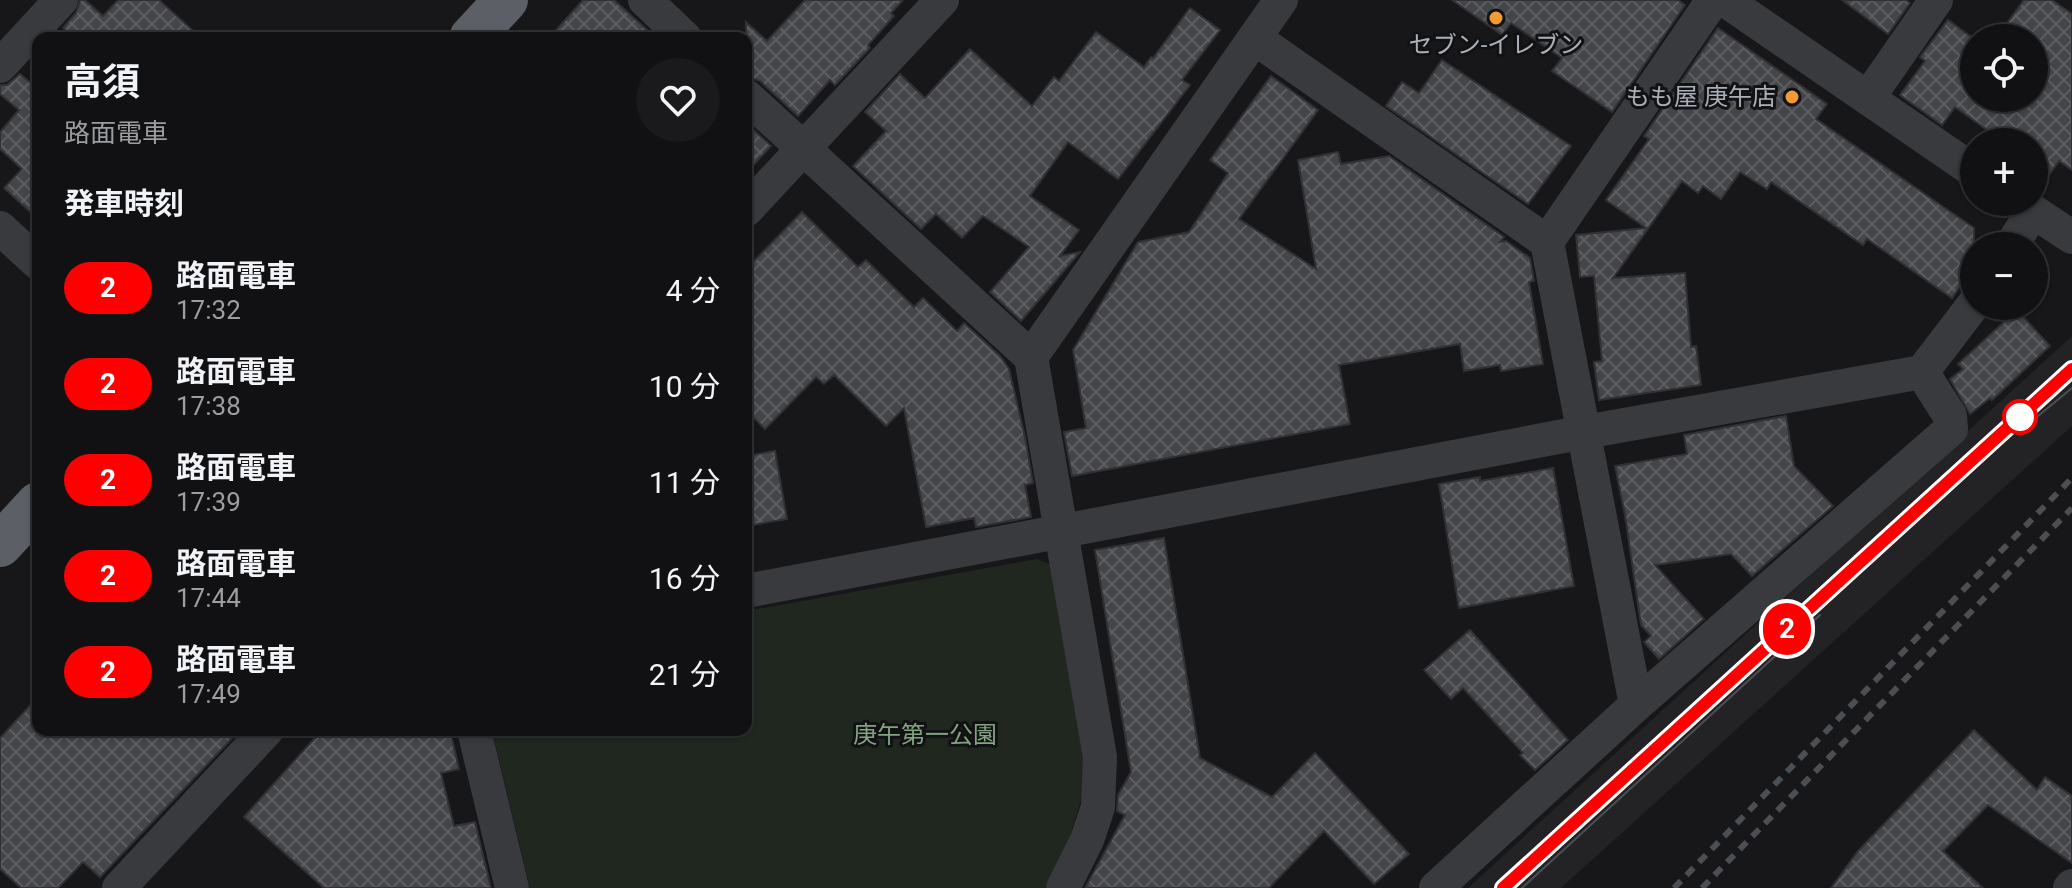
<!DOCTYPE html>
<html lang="ja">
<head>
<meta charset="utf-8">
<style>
  :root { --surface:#111113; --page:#1a1a1c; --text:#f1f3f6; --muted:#9c9da0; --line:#303133 }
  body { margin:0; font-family:Roboto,"Noto Sans JP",sans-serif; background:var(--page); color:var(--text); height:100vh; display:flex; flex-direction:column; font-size:30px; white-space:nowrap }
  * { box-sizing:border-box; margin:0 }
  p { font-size:26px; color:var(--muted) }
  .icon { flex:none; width:44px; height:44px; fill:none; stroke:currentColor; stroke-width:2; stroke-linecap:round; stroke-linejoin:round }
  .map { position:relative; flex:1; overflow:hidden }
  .details { position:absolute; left:32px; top:32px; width:720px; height:704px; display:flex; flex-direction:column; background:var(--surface); border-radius:16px; box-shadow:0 2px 6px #0004,0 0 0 2px var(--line) }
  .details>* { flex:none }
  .badge { padding:0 16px; border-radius:26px; font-size:28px; line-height:52px }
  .controls { position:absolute; left:1960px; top:24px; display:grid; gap:16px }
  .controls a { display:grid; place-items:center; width:88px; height:88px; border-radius:50%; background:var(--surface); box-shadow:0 2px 6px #0004,0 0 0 2px var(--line); font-size:40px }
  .map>.badge { position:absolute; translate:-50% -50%; box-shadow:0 0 0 4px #fff }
  h2 { padding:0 32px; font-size:30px; line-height:72px }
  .round { display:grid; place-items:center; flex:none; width:84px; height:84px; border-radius:42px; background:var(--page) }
  .head { display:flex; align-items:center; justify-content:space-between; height:136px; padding:0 32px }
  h1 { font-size:38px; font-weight:700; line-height:60px }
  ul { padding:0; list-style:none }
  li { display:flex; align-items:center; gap:24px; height:96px; padding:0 32px }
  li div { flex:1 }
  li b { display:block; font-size:30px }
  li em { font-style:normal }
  li .badge { min-width:88px; font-weight:700; text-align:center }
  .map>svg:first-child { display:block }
  .built { fill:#232326 }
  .park { fill:#1f271f }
  .building { fill:url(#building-cross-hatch); stroke:#313135; stroke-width:2 }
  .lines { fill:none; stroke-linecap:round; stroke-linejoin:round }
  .minor { stroke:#383a3e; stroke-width:34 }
  .trunk { stroke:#5c6066; stroke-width:44 }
  .tram { stroke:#4b4e53; stroke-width:2 }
  .rail { stroke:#4b4e53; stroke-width:6; stroke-dasharray:10 8; stroke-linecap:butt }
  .line-casing { stroke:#fff; stroke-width:18 }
  .line { stroke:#f00; stroke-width:12 }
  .poi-dot { fill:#f49a34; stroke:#121214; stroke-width:3 }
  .stop-dot { fill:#fff; stroke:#f00; stroke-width:4 }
  .labels { text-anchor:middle; stroke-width:6; stroke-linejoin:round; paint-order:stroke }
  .poi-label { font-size:24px; fill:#a9b0b9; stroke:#121214 }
  .park-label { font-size:24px; fill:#82a480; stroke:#121214 }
</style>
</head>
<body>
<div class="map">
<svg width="2072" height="888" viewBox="0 0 2072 888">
  <defs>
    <pattern id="building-cross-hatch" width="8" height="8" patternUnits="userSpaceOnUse" patternTransform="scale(2)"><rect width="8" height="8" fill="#434549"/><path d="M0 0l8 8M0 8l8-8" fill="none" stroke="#5b5d61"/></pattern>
  </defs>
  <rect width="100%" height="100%" fill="#171719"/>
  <polygon class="built" points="2072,336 2072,426 1561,888 1468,888"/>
  <polygon class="park" points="1037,559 1052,565 1084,748 1083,793 1068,843 1045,888 530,888 492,730 746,730 746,611"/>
  <g class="building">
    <polygon points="80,0 85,0 103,16 118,0 159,0 201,38 74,38 63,28 76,13"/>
    <polygon points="583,0 614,0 656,38 549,38"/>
    <polygon points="805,0 903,0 891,13 894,16 868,45 870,48 835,85 830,80 798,116 760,81 746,77 746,22 767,41"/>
    <polygon points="1452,0 1678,0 1685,5 1612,112 1552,71 1562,58 1511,23 1502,35"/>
    <polygon points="1842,0 1906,0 1910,3 1888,34"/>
    <polygon points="2024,0 2052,0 2072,14 2072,170 2059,161 2038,190 2034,188 2034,142 2004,142 1955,107 1942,125 1900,95 1925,61 1920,57 1948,20 1974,39 1974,98 2034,98 2034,38 1996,38"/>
    <polygon points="1190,8 1220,30 1182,80 1190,85 1118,179 1068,142 1030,196 1079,230 1060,256 1080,252 1021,321 990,292 1029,247 983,216 962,238 936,214 921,229 853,166 886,131 865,112 900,74 925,98 970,49 1032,106 1054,77 1059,81 1096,32 1144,67 1151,57 1153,58"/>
    <polygon points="1718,28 1827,104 1816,119 1974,228 1974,265 1952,298 1867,239 1863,245 1771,182 1767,189 1740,172 1721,199 1703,186 1698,193 1682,181 1613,278 1685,273 1691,347 1696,346 1701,385 1599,400 1594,362 1602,361 1594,276 1580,277 1576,235 1646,228 1606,200 1649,139 1644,136"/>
    <polygon points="1442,60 1571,146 1528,204 1386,106 1402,82 1419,93"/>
    <polygon points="20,74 38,89 38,219 4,188 22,169 0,149 0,132 19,110 0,94 0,85 7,85"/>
    <polygon points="1271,76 1318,110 1239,219 1316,269 1298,160 1338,152 1341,164 1389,156 1504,237 1500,242 1506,241 1530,258 1534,281 1529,282 1543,364 1501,371 1500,365 1464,371 1460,344 1339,365 1350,424 1072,476 1064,432 1086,428 1073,350 1138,242 1189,232 1228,173 1210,160"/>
    <polygon points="746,123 771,146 746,173"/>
    <polygon points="802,212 858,267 866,260 914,307 923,298 957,331 964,323 1000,356 1009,369 1025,437 1033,483 1025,485 1031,517 976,527 974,518 926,527 904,408 886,426 834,375 824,384 816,377 765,429 746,410 746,269"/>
    <polygon points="2017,310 2050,346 1992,400 1990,398 1970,414 1950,379 1963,369 1958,364"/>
    <polygon points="1786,416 1794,466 1833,506 1752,576 1731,554 1655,565 1704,619 1659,659 1644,642 1651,636 1641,625 1625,515 1615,466 1687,454 1684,435"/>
    <polygon points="775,451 787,519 746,526 746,456"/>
    <polygon points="1553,468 1574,586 1459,608 1439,484 1480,477 1480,481"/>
    <polygon points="1164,538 1200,758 1272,797 1315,753 1409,854 1374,884 1324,831 1269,888 1085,888 1125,815 1117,811 1118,795 1131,772 1095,550"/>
    <polygon points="1470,630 1568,740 1535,770 1520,755 1523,753 1463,688 1451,699 1424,670"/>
    <polygon points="38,697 38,730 240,730 100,877 83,862 58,888 21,888 0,869 0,738"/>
    <polygon points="322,730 450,730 459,769 441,773 454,826 475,822 491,888 324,888 244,817"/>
    <polygon points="1974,730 2037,790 2045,777 2072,796 2072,863 1988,805 1943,851 1983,888 1831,888 1858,851"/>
  </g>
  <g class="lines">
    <g class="minor">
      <polyline points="645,0 685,38"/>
      <polyline points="1725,0 1974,171"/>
      <polyline points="1256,39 1547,242"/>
      <polyline points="0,66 61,0"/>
      <polyline points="746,96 1031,357 1100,757 1098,807 1087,840 1063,888"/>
      <polyline points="1868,98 1936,0"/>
      <polyline points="2019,202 2072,237"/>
      <polyline points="746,210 942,0"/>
      <polyline points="0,228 38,263"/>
      <polyline points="2011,246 2033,212"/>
      <polyline points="1031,357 1281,0"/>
      <polyline points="746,591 1585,432 1922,372 1974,304"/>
      <polyline points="1636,705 1547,242 1713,0"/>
      <polyline points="474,730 512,888"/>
      <polyline points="119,888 267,730"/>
      <polyline points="1436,888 1636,705 1951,429 1950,416 1922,372"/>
      <polyline points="2070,888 2072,886"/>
    </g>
    <g class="trunk">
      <polyline points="471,38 506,0"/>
      <polyline points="0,545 38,504"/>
    </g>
    <g class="tram">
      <polyline points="2026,426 2072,388"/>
      <polyline points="1503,888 2072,369"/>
      <polyline points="1522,888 1820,615"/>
    </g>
    <g class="rail">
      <polyline points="1674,888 2072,478"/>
      <polyline points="1702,888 2072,508"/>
    </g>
  </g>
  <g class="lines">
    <defs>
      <polyline id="line" points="1503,888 2072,369"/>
    </defs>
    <use href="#line" class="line-casing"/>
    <use href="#line" class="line"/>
  </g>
  <g class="poi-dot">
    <circle cx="1496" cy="18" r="8"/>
    <circle cx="1792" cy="97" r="8"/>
  </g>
  <circle class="stop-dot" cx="2020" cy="417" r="16"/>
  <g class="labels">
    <g class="poi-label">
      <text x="1496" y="53">セブン-イレブン</text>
      <text x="1776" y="105" text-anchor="end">もも屋 庚午店</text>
    </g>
    <g class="park-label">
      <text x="925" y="743">庚午第一公園</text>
    </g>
  </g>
</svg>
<div class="controls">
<a><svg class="icon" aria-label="locate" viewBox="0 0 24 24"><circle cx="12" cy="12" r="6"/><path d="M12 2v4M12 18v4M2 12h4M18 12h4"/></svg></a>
<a>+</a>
<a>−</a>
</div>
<b class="badge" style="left:1787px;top:629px;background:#f00;color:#fff">2</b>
<section class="details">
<div class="head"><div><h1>高須</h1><p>路面電車</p></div><a class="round"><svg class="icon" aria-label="heart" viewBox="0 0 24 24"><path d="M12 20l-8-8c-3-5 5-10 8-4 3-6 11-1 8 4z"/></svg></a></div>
<h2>発車時刻</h2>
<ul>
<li><span class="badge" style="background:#f00;color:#fff">2</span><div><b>路面電車</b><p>17:32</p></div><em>4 分</em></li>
<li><span class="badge" style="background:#f00;color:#fff">2</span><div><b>路面電車</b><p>17:38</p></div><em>10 分</em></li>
<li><span class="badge" style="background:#f00;color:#fff">2</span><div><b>路面電車</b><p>17:39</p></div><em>11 分</em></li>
<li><span class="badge" style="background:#f00;color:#fff">2</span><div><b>路面電車</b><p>17:44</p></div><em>16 分</em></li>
<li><span class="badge" style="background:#f00;color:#fff">2</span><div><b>路面電車</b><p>17:49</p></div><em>21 分</em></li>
</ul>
</section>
</div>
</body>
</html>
